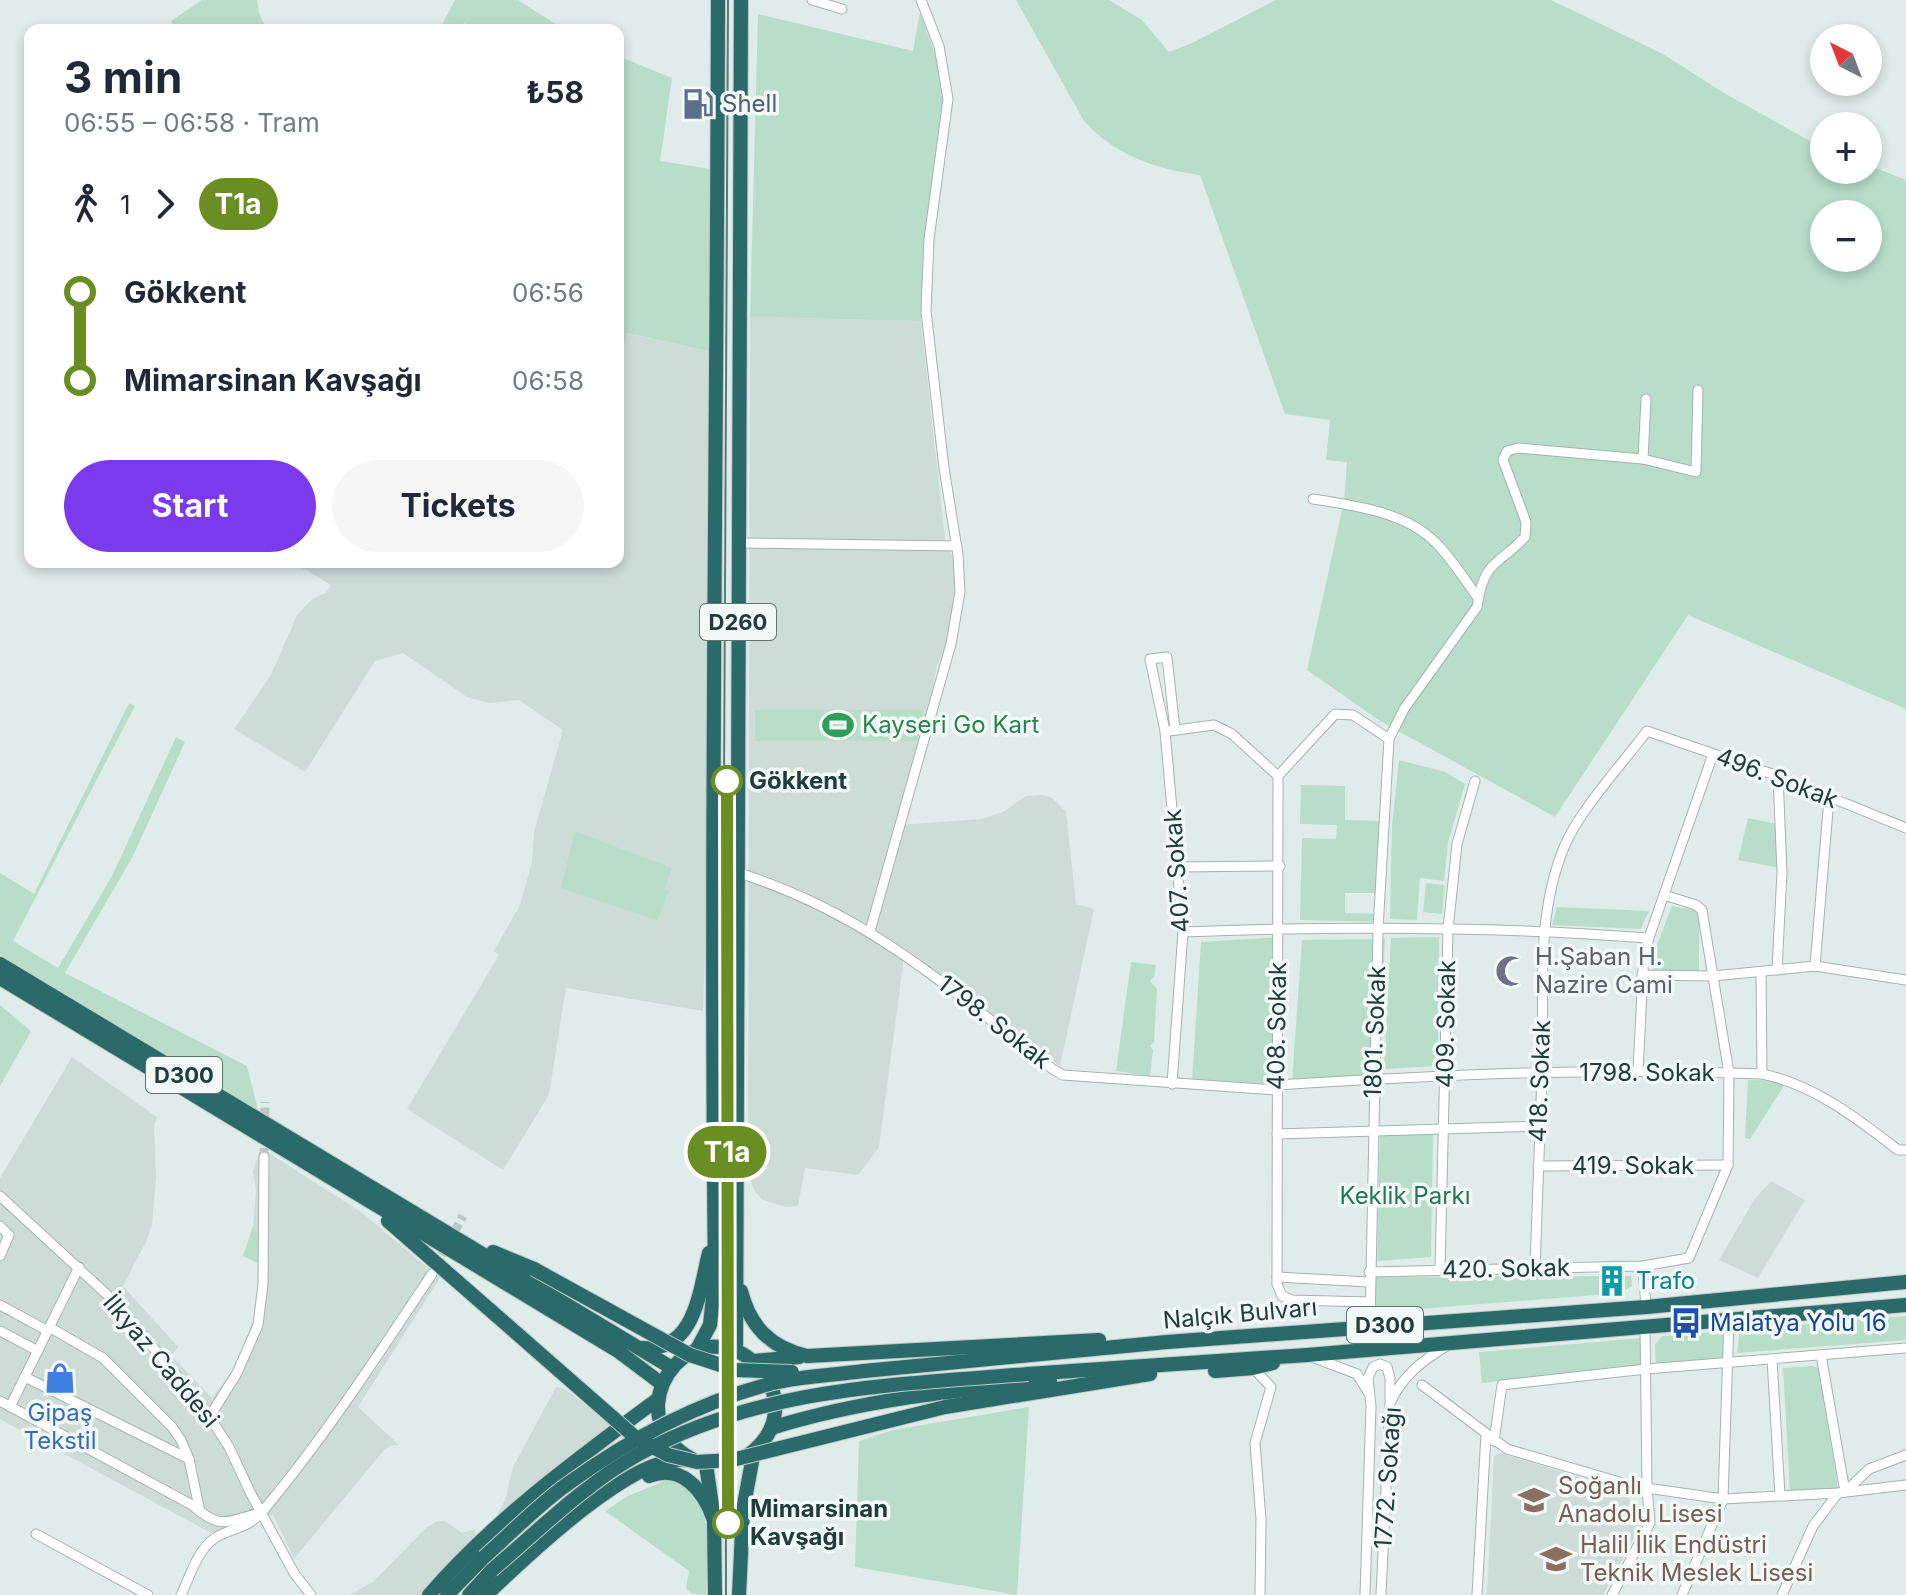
<!DOCTYPE html>
<html lang="en">
<head>
<meta charset="utf-8">
<style>
  :root { --surface:#fff; --page:#f6f6f7; --text:#1f2937; --muted:#747a83; --accent:#7c3aed }
  body { margin:0; font-family:Inter,sans-serif; background:var(--page); color:var(--text); height:100vh; display:flex; flex-direction:column; font-size:30px; white-space:nowrap }
  * { box-sizing:border-box; margin:0 }
  p { font-size:26px; color:var(--muted) }
  .icon { flex:none; width:44px; height:44px; fill:none; stroke:currentColor; stroke-width:2; stroke-linecap:round; stroke-linejoin:round }
  .map { position:relative; flex:1; overflow:hidden }
  .sheet { position:absolute; left:24px; top:24px; width:600px; height:544px; display:flex; flex-direction:column; background:var(--surface); border-radius:16px; box-shadow:0 4px 12px #0003 }
  .sheet>* { flex:none }
  .badge { padding:0 16px; border-radius:26px; font-size:28px; line-height:52px }
  .needle { width:52px; rotate:318deg }
  .buttons { position:absolute; left:1810px; top:24px; display:grid; gap:16px }
  .buttons a { display:grid; place-items:center; width:72px; height:72px; border-radius:50%; background:var(--surface); box-shadow:0 4px 12px #0003; font-size:40px }
  .map>.badge { position:absolute; translate:-50% -50%; box-shadow:0 0 0 4px #fff }
  .legs { display:flex; align-items:center; gap:12px; height:88px; padding:0 40px; font-size:26px }
  .legs p { margin-inline-start:auto }
  .overview { display:flex; align-items:center; justify-content:space-between; height:136px; padding:0 40px }
  h1 { font-size:44px; font-weight:700; line-height:60px }
  .button { display:flex; gap:16px; margin-top:auto; padding:16px 40px }
  .button a { flex:1; height:92px; border-radius:48px; background:var(--accent); color:#fff; font-size:32px; font-weight:700; line-height:92px; text-align:center }
  .button a+a { background:var(--page); color:var(--text) }
  ul { padding:0 40px; list-style:none }
  li { display:flex; align-items:center; gap:28px; height:88px; font-size:30px }
  li i { display:grid; place-items:center; width:12px; height:100%; margin:0 10px; background:currentColor }
  li i::after { content:''; width:20px; height:20px; margin:-10px; border:6px solid; border-radius:50%; background:var(--surface) }
  li p { margin-inline-start:auto }
  li:first-child i { background:linear-gradient(#0000 50%,currentColor 0) }
  li:last-child i { background:linear-gradient(currentColor 50%,#0000 0) }
  .map>svg:first-child { display:block }
  .built { fill:#cedcd8 }
  .green { fill:#b8deca; fill-rule:evenodd }
  .lines { fill:none; stroke-linecap:round; stroke-linejoin:round }
  .minor-tunnel { stroke:#bac9c6; stroke-width:9; stroke-dasharray:9 4.5; stroke-linecap:butt }
  .minor-casing { stroke:#a3b4b1; stroke-width:11 }
  .highway-casing { stroke:#c1c9c8; stroke-width:16 }
  .minor { stroke:#fff; stroke-width:9 }
  .highway { stroke:#2a6a6a; stroke-width:14 }
  .tram { stroke:#5a7977; stroke-width:2 }
  .highway-bridge-casing { stroke:#c1c9c8; stroke-width:16; stroke-linecap:butt }
  .highway-bridge { stroke:#2a6a6a; stroke-width:14 }
  .line-1-casing { stroke:#fff; stroke-width:18 }
  .line-1 { stroke:#6b8e23; stroke-width:12 }
  .stop-1-dot { fill:#fff; stroke:#6b8e23; stroke-width:4 }
  .labels { text-anchor:middle; stroke-width:7; stroke-linejoin:round; paint-order:stroke }
  .shield { fill:#f1f8f6; stroke:#5f7573; stroke-width:2 }
  .shield-label { font-size:22px; font-weight:bold; fill:#203d3b }
  .service-label { font-size:24px; fill:#4e5e75; stroke:#f1f8f6; text-anchor:start }
  .leisure-label { font-size:24px; fill:#27864d; stroke:#f1f8f6; text-anchor:start }
  .street-label { font-size:24px; fill:#203d3b; stroke:#f1f8f6 }
  .stop-label { font-size:24px; font-weight:bold; fill:#203d3b; stroke:#f1f8f6; text-anchor:start }
  .worship-label { font-size:24px; fill:#5b616d; stroke:#f1f8f6; text-anchor:start }
  .park-label { font-size:24px; fill:#287657; stroke:#f1f8f6 }
  .culture-label { font-size:24px; fill:#0d838f; stroke:#f1f8f6; text-anchor:start }
  .transit-label { font-size:24px; fill:#164399; stroke:#f1f8f6; text-anchor:start }
  .shop-label { font-size:24px; fill:#366cbe; stroke:#f1f8f6 }
  .education-label { font-size:24px; fill:#785e54; stroke:#f1f8f6; text-anchor:start }
</style>
</head>
<body>
<div class="map">
<svg width="1906" height="1595" viewBox="0 0 1906 1595">
  <rect width="100%" height="100%" fill="#e0ece9"/>
  <g class="built">
    <polygon points="750,317 921,321 945,539 956,566 958,586 947,648 937,665 931,701 907,781 899,825 981,819 1003,812 1026,796 1041,795 1051,797 1066,812 1076,904 1094,909 1060,1066 904,957 879,1147 858,1175 805,1168 798,1206 786,1207 763,1200 755,1192 748,1175"/>
    <polygon points="626,333 708,351 710,524 708,847 703,1011 566,988 549,1095 503,1170 407,1109 499,955 494,951 520,905 532,862 534,832 563,730 519,700 489,703 467,697 403,653 375,661 305,772 234,729 271,675 297,615 312,599 326,593 331,585 308,571 283,562 618,562 618,363"/>
    <polygon points="72,1057 157,1117 154,1125 156,1178 152,1225 146,1242 123,1286 178,1347 171,1355 212,1398 236,1366 256,1314 260,1234 253,1226 256,1191 253,1171 261,1148 361,1212 440,1278 358,1407 399,1445 392,1445 384,1450 294,1559 273,1514 250,1526 211,1533 0,1419 0,1178"/>
    <polygon points="1771,1181 1805,1200 1758,1278 1719,1260 1754,1200"/>
    <polygon points="556,1387 565,1389 614,1426 502,1519 498,1513 505,1500 513,1467"/>
    <polygon points="1500,1453 1625,1491 1643,1522 1603,1595 1487,1595 1494,1456"/>
    <polygon points="445,1521 462,1533 475,1529 477,1543 428,1595 349,1595 373,1582 427,1527 436,1522"/>
  </g>
  <g class="green">
    <polygon points="202,0 257,0 259,13 267,30 176,30 171,21"/>
    <polygon points="455,0 518,0 565,30 477,30 464,23 459,30 439,30"/>
    <path d="M1016,0H1109L1142,20L1169,52L1192,43L1276,0H1551L1663,54L1724,93L1824,149V170H1868V165L1906,180V709L1688,615L1555,817L1380,721L1307,670L1344,501L1347,462L1326,460L1330,420L1285,414L1200,175C1155,169 1115,155 1084,121ZM1824,214H1868V258H1824Z"/>
    <polygon points="920,12 936,57 943,103 924,259 921,321 750,317 758,14 913,51"/>
    <polygon points="618,56 672,78 660,161 711,169 708,351 627,333 618,363"/>
    <polygon points="129,703 135,706 13,941 58,968 112,876 176,737 185,742 133,856 65,973 247,1066 258,1110 0,955 0,873 34,894"/>
    <polygon points="755,710 923,710 920,741 755,741"/>
    <polygon points="1399,760 1445,772 1465,784 1448,843 1444,881 1420,878 1417,920 1390,919 1392,825"/>
    <polygon points="1301,785 1345,786 1345,820 1387,821 1385,893 1345,893 1345,913 1384,914 1384,922 1300,920 1302,838 1336,839 1337,825 1300,824"/>
    <polygon points="1748,818 1786,826 1787,869 1738,860"/>
    <polygon points="575,831 672,868 664,889 669,891 657,920 561,888"/>
    <polygon points="1426,883 1445,885 1442,914 1423,912"/>
    <polygon points="1672,906 1699,911 1699,973 1653,972 1653,955"/>
    <polygon points="1557,907 1649,911 1641,929 1552,925"/>
    <polygon points="1282,937 1277,1084 1192,1080 1201,942"/>
    <polygon points="1439,937 1438,1066 1384,1069 1391,938"/>
    <polygon points="1385,939 1379,1077 1292,1081 1302,940"/>
    <polygon points="1131,962 1156,965 1154,977 1150,981 1157,989 1154,1042 1150,1046 1153,1050 1150,1076 1116,1071"/>
    <polygon points="0,1005 31,1031 0,1086"/>
    <polygon points="1748,1080 1787,1081 1750,1139 1745,1138"/>
    <polygon points="1433,1133 1431,1257 1377,1261 1380,1134"/>
    <polygon points="253,1226 260,1234 258,1263 243,1256"/>
    <polygon points="1631,1276 1632,1286 1621,1293 1381,1312 1373,1302 1373,1277"/>
    <polygon points="1906,1316 1906,1340 1737,1353 1740,1330"/>
    <polygon points="1726,1331 1724,1360 1656,1365 1655,1345 1662,1336"/>
    <polygon points="1642,1338 1642,1365 1482,1383 1479,1352"/>
    <polygon points="1813,1366 1819,1369 1838,1488 1790,1491 1783,1368"/>
    <polygon points="1029,1407 1017,1595 855,1567 859,1441 893,1430"/>
    <path d="M667,1480C718,1488 708,1557 706,1595L691,1593L686,1588L689,1571L605,1511L628,1496Z"/>
  </g>
  <g class="lines">
    <g class="minor-tunnel">
      <polyline points="264,1157 265,1102"/>
      <polyline points="435,1267 463,1216"/>
    </g>
    <defs>
      <g id="minor">
        <polyline points="812,0 842,9"/>
        <polyline points="1643,459 1646,399"/>
        <path d="M1313,499C1353,505 1406,512 1436,543C1452,559 1465,580 1478,598"/>
        <polyline points="739,543 957,546"/>
        <polyline points="1169,731 1214,725 1232,734 1278,776"/>
        <polyline points="1278,776 1277,1284 1282,1296 1292,1300 1369,1302"/>
        <polyline points="1278,776 1335,714 1353,715 1389,739"/>
        <polyline points="1178,867 1280,866"/>
        <path d="M736,872C868,913 948,988 1054,1070L1063,1075L1276,1090"/>
        <polyline points="870,931 951,644 960,592 958,555 944,468 926,311 929,239 948,99 939,46 921,0"/>
        <path d="M1183,932C1338,926 1493,926 1648,938"/>
        <polyline points="1815,966 1829,798"/>
        <polyline points="1777,970 1782,872 1778,776"/>
        <polyline points="1642,975 1713,976 1815,966 1906,980"/>
        <polyline points="1638,1071 1644,952 1713,754"/>
        <path d="M1762,1074C1813,1084 1858,1119 1898,1150H1906"/>
        <polyline points="1172,1084 1183,932 1165,731 1150,659 1167,657 1175,730"/>
        <path d="M1276,1085C1438,1075 1600,1067 1762,1074L1761,972"/>
        <polyline points="1277,1134 1539,1126"/>
        <polyline points="1538,1166 1728,1165"/>
        <polyline points="0,1196 115,1302 203,1407 229,1447 250,1492 294,1573 311,1595"/>
        <polyline points="0,1226 9,1235 0,1256"/>
        <polyline points="1643,1266 1646,1307"/>
        <path d="M1535,1268C1537,1203 1540,1138 1542,1073C1545,996 1534,918 1565,845C1580,810 1623,763 1647,731L1778,776L1906,828"/>
        <polyline points="1440,1270 1448,929 1457,844 1475,781"/>
        <polyline points="1369,1272 1643,1266 1689,1258 1728,1165 1729,1073 1702,910 1696,905 1664,895"/>
        <polyline points="1277,1277 1369,1282"/>
        <polyline points="0,1305 48,1331"/>
        <path d="M1370,1326L1378,929L1389,739L1404,709L1477,607C1484,559 1498,566 1525,537L1526,522L1503,460L1507,451L1518,448L1643,459L1696,472L1698,390"/>
        <polyline points="49,1327 103,1358 172,1427 181,1440 189,1459"/>
        <polyline points="0,1331 38,1351"/>
        <polyline points="1821,1355 1845,1492"/>
        <polyline points="1312,1357 1357,1374 1368,1392"/>
        <polyline points="1772,1359 1780,1495"/>
        <polyline points="1253,1368 1271,1387 1255,1443 1261,1519 1260,1595"/>
        <polyline points="25,1377 189,1459 200,1512"/>
        <polyline points="1422,1385 1507,1449 1633,1486 1723,1499 1838,1493 1906,1485"/>
        <path d="M0,1401L192,1505C221,1530 225,1522 259,1513"/>
        <polyline points="10,1407 79,1267"/>
        <polyline points="210,1416 237,1373 258,1325 263,1284 264,1157"/>
        <polyline points="1494,1441 1502,1385 1646,1369 1906,1348"/>
        <polyline points="1845,1492 1869,1469 1906,1455"/>
        <polyline points="36,1534 148,1595"/>
        <path d="M181,1595C190,1577 197,1550 215,1538C232,1527 246,1530 262,1512C325,1437 378,1355 432,1274"/>
        <polyline points="1365,1595 1371,1406 1368,1378 1373,1367 1380,1364 1387,1367 1390,1378 1390,1399"/>
        <path d="M1381,1595L1390,1403C1403,1375 1422,1361 1448,1345"/>
        <polyline points="1477,1595 1486,1434"/>
        <polyline points="1612,1595 1650,1523 1647,1488 1645,1325"/>
        <polyline points="1682,1595 1723,1499 1729,1319"/>
        <polyline points="1782,1595 1813,1526 1838,1493"/>
      </g>
      <g id="highway">
        <polyline points="0,964 672,1368"/>
        <polyline points="0,978 618,1351 662,1384"/>
        <polyline points="388,1221 498,1317"/>
        <polyline points="493,1252 534,1269"/>
        <path d="M741,1291C750,1327 771,1348 807,1356L1099,1340"/>
        <path d="M642,1348C695,1352 699,1293 709,1253"/>
        <path d="M696,1351L710,1325L715,1278C710,852 717,426 718,0"/>
        <polyline points="736,1351 741,0"/>
        <polyline points="754,1361 799,1357"/>
        <polyline points="864,1371 1167,1342 1646,1307 1906,1282"/>
        <polyline points="1215,1371 1253,1368 1273,1363"/>
        <polyline points="1028,1374 1307,1355 1906,1305"/>
        <polyline points="945,1407 1150,1374"/>
        <path d="M771,1428C861,1400 956,1390 1050,1381"/>
        <path d="M692,1459C671,1448 657,1429 658,1404C659,1390 665,1376 675,1365C732,1306 821,1404 747,1456"/>
        <polyline points="706,1464 714,1520 715,1595"/>
        <path d="M649,1476C682,1463 704,1491 714,1520"/>
        <path d="M429,1595C496,1518 577,1459 658,1399"/>
        <polyline points="447,1595 484,1557"/>
        <polyline points="469,1595 492,1570"/>
        <path d="M486,1595C524,1559 631,1455 684,1460"/>
        <polyline points="739,1595 743,1510 754,1451"/>
      </g>
    </defs>
    <use href="#minor" class="minor-casing"/>
    <use href="#highway" class="highway-casing"/>
    <use href="#minor" class="minor"/>
    <use href="#highway" class="highway"/>
    <polyline class="tram" points="726,1595 724,782 728,0"/>
    <defs>
      <g id="highway-bridge">
        <polyline points="534,1269 690,1355 736,1370 792,1372"/>
        <polyline points="498,1317 635,1437 668,1455 697,1462 732,1460 945,1407"/>
        <path d="M484,1557C511,1533 537,1506 566,1485C628,1440 699,1402 773,1383C802,1376 835,1375 864,1371"/>
        <path d="M492,1570C539,1530 585,1484 639,1454C762,1387 893,1385 1028,1374"/>
      </g>
    </defs>
    <use href="#highway-bridge" class="highway-bridge-casing"/>
    <use href="#highway-bridge" class="highway-bridge"/>
  </g>
  <g class="lines">
    <defs>
      <polyline id="line-1" points="727,781 728,1523"/>
    </defs>
    <use href="#line-1" class="line-1-casing"/>
    <use href="#line-1" class="line-1"/>
  </g>
  <defs>
    <symbol id="fuel-bare" viewBox="-9 -9 18 18"><path d="M-5.5-6h7V0h2V4h1.3V-2.5L3-4.5l.8-.8L6-3V5H2.5V1h-1V6h-7ZM-4.2-4.7v3.2H.2V-4.7Z" fill="#5c6f8a" stroke="#f1f8f6" stroke-width="2.5" paint-order="stroke"/></symbol>
    <symbol id="stadium-bare" viewBox="-9 -9 18 18"><path d="M0-5a6.5 5 0 1 0 0 10a6.5 5 0 1 0 0-10ZM-3.5-1.8h7v3.6h-7Z" fill="#2e9e5b" stroke="#f1f8f6" stroke-width="2.5" paint-order="stroke"/></symbol>
    <symbol id="mosque-bare" viewBox="-9 -9 18 18"><path d="M3.5-4.9A6 6 0 1 0 3.5 4.9A5 5 0 1 1 3.5-4.9Z" fill="#6b7280" stroke="#f1f8f6" stroke-width="2.5" paint-order="stroke"/></symbol>
    <symbol id="building-bare" viewBox="-9 -9 18 18"><path d="M-4-6H4V6H1V3H-1V6H-4ZM-2.5-4.3h1.7v1.8h-1.7ZM.8-4.3h1.7v1.8H.8ZM-2.5-1h1.7V.8h-1.7ZM.8-1h1.7V.8H.8Z" fill="#0f9aa8" stroke="#f1f8f6" stroke-width="2.5" paint-order="stroke"/></symbol>
    <symbol id="bus-bare" viewBox="-9 -9 18 18"><path d="M-5-6H5V4H4V6H2V4H-2V6H-4V4H-5ZM-3.5-4V0h7V-4ZM-3.5 1.2v1.5H-2V1.2ZM2 1.2v1.5H3.5V1.2Z" fill="#1a4fb4" stroke="#f1f8f6" stroke-width="2.5" paint-order="stroke"/></symbol>
    <symbol id="shop-bare" viewBox="-9 -9 18 18"><path d="M-5-2.5h2.3a2.7 3.5 0 0 1 5.4 0H5L5.5 6h-11ZM-1.5-2.5h3a1.5 2.3 0 0 0-3 0Z" fill="#3f7fe0" stroke="#f1f8f6" stroke-width="2.5" paint-order="stroke"/></symbol>
    <symbol id="school-bare" viewBox="-9 -9 18 18"><path d="M0-5L7-2L0 1L-7-2ZM-4 1L0 2.5L4 1V4Q0 6-4 4Z" fill="#8d6e63" stroke="#f1f8f6" stroke-width="2.5" paint-order="stroke"/></symbol>
  </defs>
  <g fill-rule="evenodd">
    <use href="#fuel-bare" x="676" y="82" width="44" height="44"/>
    <use href="#stadium-bare" x="816" y="703" width="44" height="44"/>
    <use href="#mosque-bare" x="1489" y="949" width="44" height="44"/>
    <use href="#building-bare" x="1590" y="1259" width="44" height="44"/>
    <use href="#bus-bare" x="1664" y="1301" width="44" height="44"/>
    <use href="#shop-bare" x="38" y="1356" width="44" height="44"/>
    <use href="#school-bare" x="1512" y="1478" width="44" height="44"/>
    <use href="#school-bare" x="1534" y="1537" width="44" height="44"/>
  </g>
  <g class="stop-1-dot">
    <circle cx="727" cy="781" r="14"/>
    <circle cx="728" cy="1523" r="14"/>
  </g>
  <g class="labels">
    <g class="shield">
      <rect x="700" y="604" width="76" height="36" rx="6"/>
      <rect x="146" y="1057" width="76" height="36" rx="6"/>
      <rect x="1347" y="1307" width="76" height="36" rx="6"/>
    </g>
    <g class="shield-label">
      <text x="738" y="630">D260</text>
      <text x="184" y="1083">D300</text>
      <text x="1385" y="1333">D300</text>
    </g>
    <g class="service-label">
      <text x="722" y="112">Shell</text>
    </g>
    <g class="leisure-label">
      <text x="862" y="733">Kayseri Go Kart</text>
    </g>
    <g class="street-label">
      <text transform="translate(1777 778) rotate(21)" y="8">496. Sokak</text>
      <text transform="translate(1177 871) rotate(-94)" y="8">407. Sokak</text>
      <text transform="translate(994 1022) rotate(38)" y="8">1798. Sokak</text>
      <text transform="translate(1446 1024) rotate(-89)" y="8">409. Sokak</text>
      <text transform="translate(1277 1026) rotate(-89)" y="8">408. Sokak</text>
      <text transform="translate(1375 1032) rotate(-88)" y="8">1801. Sokak</text>
      <text x="1647" y="1081">1798. Sokak</text>
      <text transform="translate(1540 1081) rotate(-88)" y="8">418. Sokak</text>
      <text x="1633" y="1174">419. Sokak</text>
      <text transform="translate(1506 1269) rotate(-1)" y="8">420. Sokak</text>
      <text transform="translate(1240 1314) rotate(-5)" y="8">Nalçık Bulvarı</text>
      <text transform="translate(161 1361) rotate(50)" y="8">İlkyaz Caddesi</text>
      <text transform="translate(1388 1478) rotate(-86)" y="8">1772. Sokağı</text>
    </g>
    <g class="stop-label">
      <text x="749" y="789">Gökkent</text>
      <text x="750" y="1517">Mimarsinan<tspan x="750" dy="28">Kavşağı</tspan></text>
    </g>
    <g class="worship-label">
      <text x="1535" y="965">H.Şaban H.<tspan x="1535" dy="28">Nazire Cami</tspan></text>
    </g>
    <g class="park-label">
      <text x="1405" y="1204">Keklik Parkı</text>
    </g>
    <g class="culture-label">
      <text x="1636" y="1289">Trafo</text>
    </g>
    <g class="transit-label">
      <text x="1710" y="1331">Malatya Yolu 16</text>
    </g>
    <g class="shop-label">
      <text x="60" y="1421">Gipaş<tspan x="60" dy="28">Tekstil</tspan></text>
    </g>
    <g class="education-label">
      <text x="1558" y="1494">Soğanlı<tspan x="1558" dy="28">Anadolu Lisesi</tspan></text>
      <text x="1580" y="1553">Halil İlik Endüstri<tspan x="1580" dy="28">Teknik Meslek Lisesi</tspan></text>
    </g>
  </g>
</svg>
<div class="buttons">
<a><svg class="needle" viewBox="-14 -14 28 28"><path d="M0-13l5 13h-10z" fill="#e53935"/><path d="M0 13l5-13h-10z" fill="#747a83"/></svg></a>
<a>+</a>
<a>−</a>
</div>
<b class="badge" style="left:727px;top:1152px;background:#6b8e23;color:#fff">T1a</b>
<section class="sheet">
<div class="overview"><div><h1>3 min</h1><p>06:55 – 06:58 · Tram</p></div><b>₺58</b></div>
<div class="legs"><svg class="icon" aria-label="walk" viewBox="0 0 24 24"><circle cx="13" cy="4" r="2"/><path d="M13 8l-2 6 4 7M11 14l-3 7M7 12l3-4h3l4 4"/></svg>1<svg class="icon" aria-label="forward" viewBox="0 0 24 24"><path d="M9 5l7 7-7 7"/></svg><b class="badge" style="background:#6b8e23;color:#fff">T1a</b></div>
<ul>
<li><i style="color:#6b8e23"></i><b>Gökkent</b><p>06:56</p></li>
<li><i style="color:#6b8e23"></i><b>Mimarsinan Kavşağı</b><p>06:58</p></li>
</ul>
<div class="button"><a>Start</a><a>Tickets</a></div>
</section>
</div>
</body>
</html>
